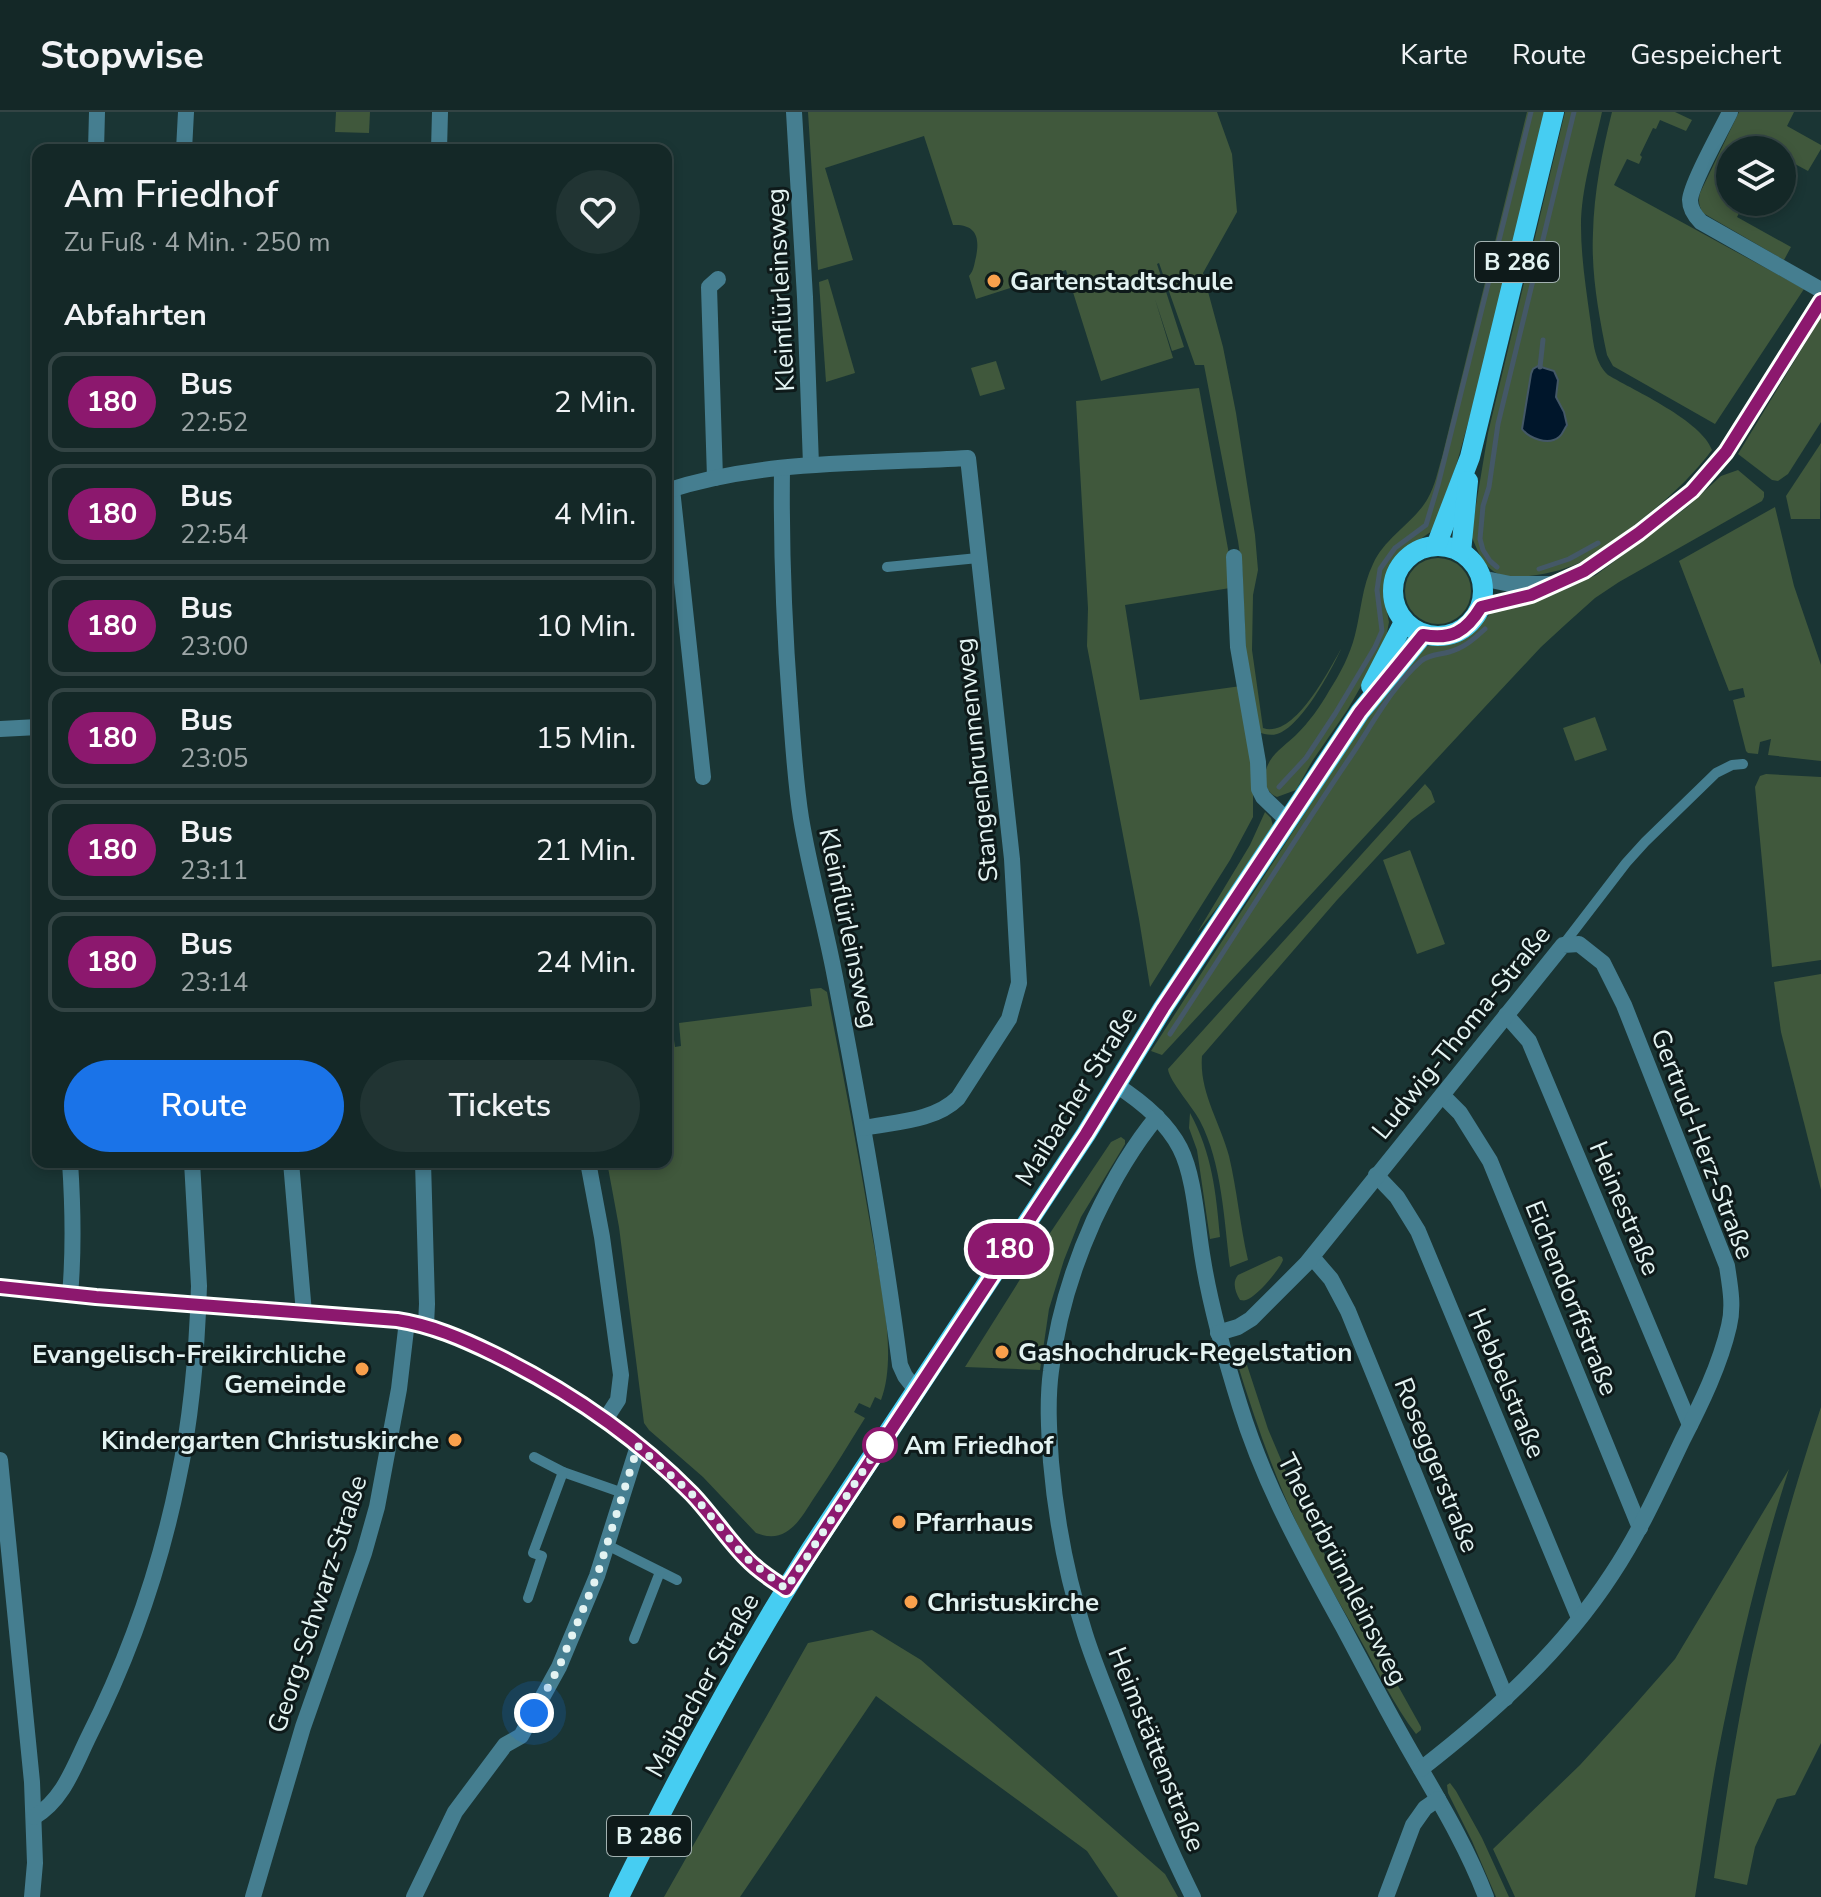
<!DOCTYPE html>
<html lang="de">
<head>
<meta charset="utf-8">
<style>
  :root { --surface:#142827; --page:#213433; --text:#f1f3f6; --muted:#9da6a7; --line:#344; --accent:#1a73e8 }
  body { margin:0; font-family:"Nunito Sans",sans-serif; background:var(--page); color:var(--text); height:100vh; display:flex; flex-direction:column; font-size:30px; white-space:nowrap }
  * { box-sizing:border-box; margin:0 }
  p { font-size:26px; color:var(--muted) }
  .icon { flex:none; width:44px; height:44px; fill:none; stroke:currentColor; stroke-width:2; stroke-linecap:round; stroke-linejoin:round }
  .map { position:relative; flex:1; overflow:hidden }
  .panel { position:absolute; left:32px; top:32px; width:640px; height:1024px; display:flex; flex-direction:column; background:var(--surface); border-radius:16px; box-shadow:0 4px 12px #0003,0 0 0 2px var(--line) }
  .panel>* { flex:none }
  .badge { padding:0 16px; border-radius:26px; font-size:28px; line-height:52px }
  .tools { position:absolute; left:1716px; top:24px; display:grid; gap:16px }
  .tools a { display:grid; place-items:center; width:80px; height:80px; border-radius:50%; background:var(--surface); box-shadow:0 4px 12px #0003,0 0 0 2px var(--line); font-size:40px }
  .you { position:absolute; width:40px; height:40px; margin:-20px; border:6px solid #fff; border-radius:50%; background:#1a73e8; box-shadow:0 0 0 12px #1a73e833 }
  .map>.badge { position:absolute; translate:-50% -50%; box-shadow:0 0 0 4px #fff }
  h2 { padding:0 32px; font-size:30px; line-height:72px }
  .round { display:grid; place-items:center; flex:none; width:84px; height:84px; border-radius:42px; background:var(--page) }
  .headline { display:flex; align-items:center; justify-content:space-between; height:136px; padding:0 32px }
  h1 { font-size:38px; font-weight:600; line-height:60px }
  .action { display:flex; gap:16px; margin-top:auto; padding:16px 32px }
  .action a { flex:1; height:92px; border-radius:48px; background:var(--accent); color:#fff; font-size:32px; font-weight:600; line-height:92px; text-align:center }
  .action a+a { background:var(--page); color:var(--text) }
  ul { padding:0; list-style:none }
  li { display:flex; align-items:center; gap:24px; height:100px; margin:0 16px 12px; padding:0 16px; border:4px solid var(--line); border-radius:16px }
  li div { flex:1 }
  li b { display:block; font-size:30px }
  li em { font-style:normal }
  li .badge { min-width:88px; font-weight:700; text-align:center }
  header { display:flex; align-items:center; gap:48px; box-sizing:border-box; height:112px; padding:0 40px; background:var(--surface); border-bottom:2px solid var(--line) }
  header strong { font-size:38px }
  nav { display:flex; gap:44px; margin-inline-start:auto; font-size:28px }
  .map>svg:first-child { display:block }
  .green { fill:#40583c }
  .water { fill:#00162b; stroke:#445867; stroke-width:2 }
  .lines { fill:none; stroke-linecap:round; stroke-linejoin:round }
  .stream { stroke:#445867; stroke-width:5 }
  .lane { stroke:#457e90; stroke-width:10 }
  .street { stroke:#457e90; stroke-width:16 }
  .primary { stroke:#46cdf2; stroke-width:20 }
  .line-casing { stroke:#fff; stroke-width:18 }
  .line { stroke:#8c186e; stroke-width:12 }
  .walk { stroke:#e3f3f2; stroke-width:8; stroke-dasharray:0 14.4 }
  .poi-dot { fill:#f9a04c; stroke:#0e1a1a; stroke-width:3 }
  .stop-dot { fill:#fff; stroke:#8c186e; stroke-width:4 }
  .labels { text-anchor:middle; stroke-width:6; stroke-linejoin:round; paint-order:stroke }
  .shield { fill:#0e1a1a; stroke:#a3b2b1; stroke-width:2 }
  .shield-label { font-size:24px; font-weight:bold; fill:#e3f3f2 }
  .poi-label { font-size:26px; font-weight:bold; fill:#e3f3f2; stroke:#0e1a1a; text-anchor:start }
  .street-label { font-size:26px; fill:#e3f3f2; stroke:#0e1a1a }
  .stop-label { font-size:26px; font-weight:bold; fill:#e3f3f2; stroke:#0e1a1a; text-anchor:start }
</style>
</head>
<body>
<header>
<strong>Stopwise</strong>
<nav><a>Karte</a><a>Route</a><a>Gespeichert</a></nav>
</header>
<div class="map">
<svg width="1821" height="1785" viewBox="0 0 1821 1785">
  <rect width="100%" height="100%" fill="#1a3534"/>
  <g class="green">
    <polygon points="336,0 370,0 369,21 335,20"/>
    <path d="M808,0H1217L1232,42L1237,100L1203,161L1223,235L1236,301L1255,423L1258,458L1253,483L1252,538L1263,616C1294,627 1328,560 1341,537C1331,559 1301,615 1277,622C1270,624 1264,622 1258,620L1246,540L1242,456L1238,429L1204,253H1195L1159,151L1157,152L1184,235L1172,239L1155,187L1173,246L1101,269L1066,158L976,187L969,164C974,158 974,153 976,145C980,125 976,112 953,113L924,24L825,56L853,148L818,158Z"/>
    <path d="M1527,0H1546L1477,279L1456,354L1432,419L1403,439L1393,450L1385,467L1384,484L1389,510L1385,532L1348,597L1313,648L1296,678L1277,685C1265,680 1262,667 1267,655C1272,641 1286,633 1296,623C1309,610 1320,595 1329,579C1340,562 1350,543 1355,523C1361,500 1362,474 1373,452C1385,425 1414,411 1428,386C1435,374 1438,358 1442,345Z"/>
    <path d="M1565,0H1602C1594,37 1581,76 1581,114C1581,145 1586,176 1590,206C1593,225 1593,249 1608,263C1635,279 1702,309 1712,338C1685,374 1649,403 1613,429C1605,435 1597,442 1588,447C1569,456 1550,462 1529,464C1520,465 1508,466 1499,462C1483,456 1477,437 1471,423L1488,321Z"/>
    <path d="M1612,0H1675L1692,8L1686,19L1660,8L1656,17L1653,16L1640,43L1642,45L1639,52L1627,47L1614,73L1804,177L1715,312L1613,254L1607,243C1599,204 1591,162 1593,121C1594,80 1602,40 1612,0Z"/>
    <path d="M1739,0H1794L1787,14L1821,33V37L1808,59L1782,45V38H1730V90H1745L1737,105L1791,135L1784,148L1703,101C1699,94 1698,89 1700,81Z"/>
    <polygon points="828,167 855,261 826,270 819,170"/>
    <polygon points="1821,205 1821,310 1788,362 1778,369 1772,368 1738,342"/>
    <polygon points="996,249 1005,277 980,284 971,256"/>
    <polygon points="1199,276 1230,448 1230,476 1125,493 1140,588 1241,574 1253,652 1253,705 1230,748 1150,875 1139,807 1087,534 1088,496 1076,289"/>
    <polygon points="1821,331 1820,407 1791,407 1786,384"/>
    <polygon points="1738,358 1764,380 1764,385 1762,389 1619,470 1595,486 1566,512 1541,535 1483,597 1162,943 1151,939 1351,630 1371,602 1423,535 1458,528 1473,519 1492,500 1554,482 1596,463 1686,396 1721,364"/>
    <polygon points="1775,395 1794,474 1821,553 1821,649 1768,643 1771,627 1760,630 1758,642 1748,641 1746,639 1733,588 1745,585 1743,576 1729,579 1679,449"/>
    <circle cx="1438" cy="479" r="33"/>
    <polygon points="1595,605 1607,638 1575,649 1563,616"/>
    <polygon points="1766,662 1821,665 1821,848 1772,855 1755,675 1760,664"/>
    <path d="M1425,672L1431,679L1435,690L1411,708L1337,788L1202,944C1199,980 1220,1010 1229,1044C1237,1078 1240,1113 1248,1148L1230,1155C1224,1108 1222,1051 1200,1009C1193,995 1169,969 1168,957Z"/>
    <polygon points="1265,700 1271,706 1273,714 1238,769 1197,821 1250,733"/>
    <polygon points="1410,738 1445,832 1417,842 1383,748"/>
    <polygon points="1821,862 1821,1078 1781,920 1774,870"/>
    <path d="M821,876L827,880C842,957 857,1034 870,1111C878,1159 899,1242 881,1288L875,1285L870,1296L859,1291L854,1300L865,1306C848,1333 832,1360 814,1386C806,1398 799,1412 786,1420C776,1426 767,1425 756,1421L703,1365L649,1318L644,1311L619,1115L607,1050H666V914L672,913L675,935L681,934L679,911L812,894L810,877Z"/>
    <path d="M1190,1001C1212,1041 1216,1080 1220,1125L1210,1127L1197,1038L1189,1016Z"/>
    <polygon points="1121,1025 1125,1028 1125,1032 1081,1105 1064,1148 1049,1197 1040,1258 965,1255 1036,1142 1111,1030"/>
    <path d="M1279,1144L1282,1145L1283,1148C1280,1157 1256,1186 1246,1188C1244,1189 1242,1188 1240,1188C1235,1180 1232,1170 1238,1163Z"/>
    <path d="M1242,1246L1246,1250L1268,1317L1310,1416L1421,1615V1618L1416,1622C1394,1594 1378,1559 1360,1527C1343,1497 1325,1467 1309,1436C1278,1376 1256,1312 1236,1247Z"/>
    <path d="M1821,1295V1631L1795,1683L1777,1687L1755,1735L1747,1773L1714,1766C1725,1691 1736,1616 1752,1543C1771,1459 1794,1376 1821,1295Z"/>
    <path d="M1789,1357C1759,1450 1737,1545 1718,1641C1709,1688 1703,1737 1695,1785H1515L1493,1737L1580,1653L1632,1596L1675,1547Z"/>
    <polygon points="872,1518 921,1548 1165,1762 1178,1785 1118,1785 1087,1739 876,1584 740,1785 664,1785 808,1531"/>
    <polygon points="1450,1671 1456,1679 1482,1726 1509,1785 1496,1785 1472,1729 1448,1681 1447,1673"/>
  </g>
  <path class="water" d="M1538,254L1554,259L1558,268L1556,285L1564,300L1567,313C1564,317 1563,322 1559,325C1548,334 1529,326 1522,317L1531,262L1533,257Z"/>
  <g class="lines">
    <g class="stream">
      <polyline points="1540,255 1543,228"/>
      <polyline points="1497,455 1490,449 1483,438 1480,427 1483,394 1489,375 1498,312 1574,0"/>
      <polyline points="1539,457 1569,447 1598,431"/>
      <polyline points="1279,675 1306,646 1335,602 1375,535 1382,519 1377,478 1380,457 1395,436 1426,413 1438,373 1531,0"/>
      <path d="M1170,922C1231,830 1288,737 1349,647C1371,615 1391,575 1421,549C1430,542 1439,543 1449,540C1464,536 1474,527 1485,517"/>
    </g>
    <g class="lane">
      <polyline points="887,455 978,446"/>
      <polyline points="1563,833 1626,751 1645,730 1716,661 1732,653 1743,652"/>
      <polyline points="534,1345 563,1360 623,1381"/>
      <polyline points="607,1433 677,1468"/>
      <polyline points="528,1486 542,1444 533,1441 563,1360"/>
      <polyline points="634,1527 660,1460"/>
    </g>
    <g class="street">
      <polyline points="794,0 805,185 811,353"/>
      <path d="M1730,0C1722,17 1691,72 1690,88C1690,97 1695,104 1701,110L1821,178"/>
      <polyline points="96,38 97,0"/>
      <polyline points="184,38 186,0"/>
      <polyline points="439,38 440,0"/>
      <path d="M782,356C781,435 784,513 790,591C793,630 795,668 801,706C810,760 825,812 835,865C860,994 883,1123 900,1253L905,1264L916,1278"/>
      <polyline points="715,366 709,175 718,167"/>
      <polyline points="672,377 703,665"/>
      <path d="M666,379C763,347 868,352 968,346L1012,747L1019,871L1009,907L958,986C935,1009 895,1010 864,1016"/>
      <polyline points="1234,445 1238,535 1258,650 1259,677 1263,685 1288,709"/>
      <polyline points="1481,466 1510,472 1549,472"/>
      <polyline points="1481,495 1531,483 1584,459 1639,421 1692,379 1726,340 1821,189"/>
      <polyline points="0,617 38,615"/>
      <polyline points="38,677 38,791"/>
      <polyline points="1506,903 1529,929 1690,1313"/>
      <path d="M1116,973C1141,989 1166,1009 1180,1036C1195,1065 1197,1115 1203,1148C1211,1198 1225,1246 1240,1294C1264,1372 1303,1442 1342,1513C1364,1554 1385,1595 1408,1635C1436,1684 1466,1732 1486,1785"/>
      <polyline points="1443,984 1460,1001 1490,1049 1640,1416"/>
      <path d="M1157,1005C1131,1036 1111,1072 1094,1108C1072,1157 1057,1206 1051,1259C1047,1288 1049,1320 1051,1350C1056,1407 1067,1466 1085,1522C1095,1554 1109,1586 1121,1618C1143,1675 1166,1731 1193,1785"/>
      <polyline points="291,1050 304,1201"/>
      <polyline points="423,1050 427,1192 426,1213"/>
      <polyline points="588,1050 602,1125 621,1263 618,1288 605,1308"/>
      <polyline points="1376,1063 1397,1085 1418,1119 1579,1506"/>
      <polyline points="1312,1145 1331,1167 1348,1199 1506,1586"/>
      <path d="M0,1175L96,1185L397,1208C431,1213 463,1227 494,1242C567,1277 635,1324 692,1382C712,1403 727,1427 747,1447C758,1459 773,1468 786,1477"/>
      <path d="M70,1183C74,1138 73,1095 70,1050"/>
      <path d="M1218,1221L1238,1215L1251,1207L1306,1152L1563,833L1579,832L1603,851L1624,893L1727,1154C1730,1174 1734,1194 1729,1214C1720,1253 1701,1292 1683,1327C1661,1373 1640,1420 1612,1462C1562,1539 1493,1601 1421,1657"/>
      <polyline points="0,1348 32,1670 35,1751 32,1785"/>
      <path d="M34,1705C63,1688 74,1655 88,1626C129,1545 160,1456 178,1368C192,1304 197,1239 199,1174L192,1050"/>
      <polyline points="253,1785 303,1615 364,1441 377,1395 399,1277 407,1209"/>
      <polyline points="414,1785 455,1700 505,1633 521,1624 559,1555 597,1464 638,1334"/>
      <polyline points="1386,1785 1413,1713 1425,1696 1438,1687"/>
    </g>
    <g class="primary">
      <circle cx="1438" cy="479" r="45"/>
      <polyline points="1436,434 1470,345 1554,0"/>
      <polyline points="1461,440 1468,369"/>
      <polyline points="1371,574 1404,510"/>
      <path d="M619,1785C677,1666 740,1549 811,1437L1086,1022L1163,896L1360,600L1423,523"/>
    </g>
  </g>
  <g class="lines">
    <defs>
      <path id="line" d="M0,1175L96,1185L397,1208C431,1213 463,1227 494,1242C567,1278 635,1324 692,1382C712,1403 727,1427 747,1447C758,1459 773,1468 786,1477L1086,1022L1163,896L1348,618L1360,600L1423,523C1451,528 1466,520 1481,495L1531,483L1584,459L1639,421L1692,379L1726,340L1821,189"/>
    </defs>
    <use href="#line" class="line-casing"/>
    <use href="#line" class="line"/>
    <polyline class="walk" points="534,1601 559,1555 597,1464 638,1334 694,1384 745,1445 786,1477 880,1333"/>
  </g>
  <g class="poi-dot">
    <circle cx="994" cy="169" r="8"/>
    <circle cx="1002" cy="1240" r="8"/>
    <circle cx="362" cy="1257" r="8"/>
    <circle cx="455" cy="1328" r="8"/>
    <circle cx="899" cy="1410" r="8"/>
    <circle cx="911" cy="1490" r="8"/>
  </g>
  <circle class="stop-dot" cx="880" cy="1333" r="16"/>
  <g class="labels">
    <g class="shield">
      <rect x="1475" y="130" width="84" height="40" rx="6"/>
      <rect x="607" y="1704" width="84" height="40" rx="6"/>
    </g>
    <g class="shield-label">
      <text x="1517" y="158">B 286</text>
      <text x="649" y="1732">B 286</text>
    </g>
    <g class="poi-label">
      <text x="1010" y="178">Gartenstadtschule</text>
      <text x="1018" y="1249">Gashochdruck-Regelstation</text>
      <text x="346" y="1251" text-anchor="end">Evangelisch-Freikirchliche<tspan x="346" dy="30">Gemeinde</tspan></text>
      <text x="439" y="1337" text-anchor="end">Kindergarten Christuskirche</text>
      <text x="915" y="1419">Pfarrhaus</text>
      <text x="927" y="1499">Christuskirche</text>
    </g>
    <g class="street-label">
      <text transform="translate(780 178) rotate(-93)" y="9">Kleinflürleinsweg</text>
      <text transform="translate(976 648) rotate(-96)" y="9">Stangenbrunnenweg</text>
      <text transform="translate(849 816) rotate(78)" y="9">Kleinflürleinsweg</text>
      <text transform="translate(1461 920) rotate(-51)" y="9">Ludwig-Thoma-Straße</text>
      <text transform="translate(1076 984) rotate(-58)" y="9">Maibacher Straße</text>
      <text transform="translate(1703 1032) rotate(69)" y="9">Gertrud-Herz-Straße</text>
      <text transform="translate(1625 1096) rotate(67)" y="9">Heinestraße</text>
      <text transform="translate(1572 1186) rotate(68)" y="9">Eichendorffstraße</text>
      <text transform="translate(1507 1271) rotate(67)" y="9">Hebbelstraße</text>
      <text transform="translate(1437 1353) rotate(68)" y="9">Roseggerstraße</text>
      <text transform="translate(1343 1457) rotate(63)" y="9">Theuerbrünnleinsweg</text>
      <text transform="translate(317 1492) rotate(-72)" y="9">Georg-Schwarz-Straße</text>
      <text transform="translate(702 1573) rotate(-61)" y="9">Maibacher Straße</text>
      <text transform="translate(1157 1637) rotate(68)" y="9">Heimstättenstraße</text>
    </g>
    <g class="stop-label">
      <text x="904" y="1342">Am Friedhof</text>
    </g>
  </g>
</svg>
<div class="tools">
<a><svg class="icon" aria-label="layers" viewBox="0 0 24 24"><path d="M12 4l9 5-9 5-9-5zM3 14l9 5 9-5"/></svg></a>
</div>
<div class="you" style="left:534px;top:1601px"></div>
<b class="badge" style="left:1009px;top:1137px;background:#8c186e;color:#fff">180</b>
<section class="panel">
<div class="headline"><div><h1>Am Friedhof</h1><p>Zu Fuß · 4 Min. · 250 m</p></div><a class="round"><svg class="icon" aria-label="heart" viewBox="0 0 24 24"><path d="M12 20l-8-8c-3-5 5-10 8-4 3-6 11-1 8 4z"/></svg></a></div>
<h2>Abfahrten</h2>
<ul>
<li><span class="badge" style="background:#8c186e;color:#fff">180</span><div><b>Bus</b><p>22:52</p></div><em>2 Min.</em></li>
<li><span class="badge" style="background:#8c186e;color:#fff">180</span><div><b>Bus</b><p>22:54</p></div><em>4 Min.</em></li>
<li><span class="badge" style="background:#8c186e;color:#fff">180</span><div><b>Bus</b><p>23:00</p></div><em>10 Min.</em></li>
<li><span class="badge" style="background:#8c186e;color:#fff">180</span><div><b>Bus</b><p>23:05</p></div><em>15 Min.</em></li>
<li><span class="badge" style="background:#8c186e;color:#fff">180</span><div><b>Bus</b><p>23:11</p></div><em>21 Min.</em></li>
<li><span class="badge" style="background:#8c186e;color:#fff">180</span><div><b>Bus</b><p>23:14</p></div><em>24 Min.</em></li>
</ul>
<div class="action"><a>Route</a><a>Tickets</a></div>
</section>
</div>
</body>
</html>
